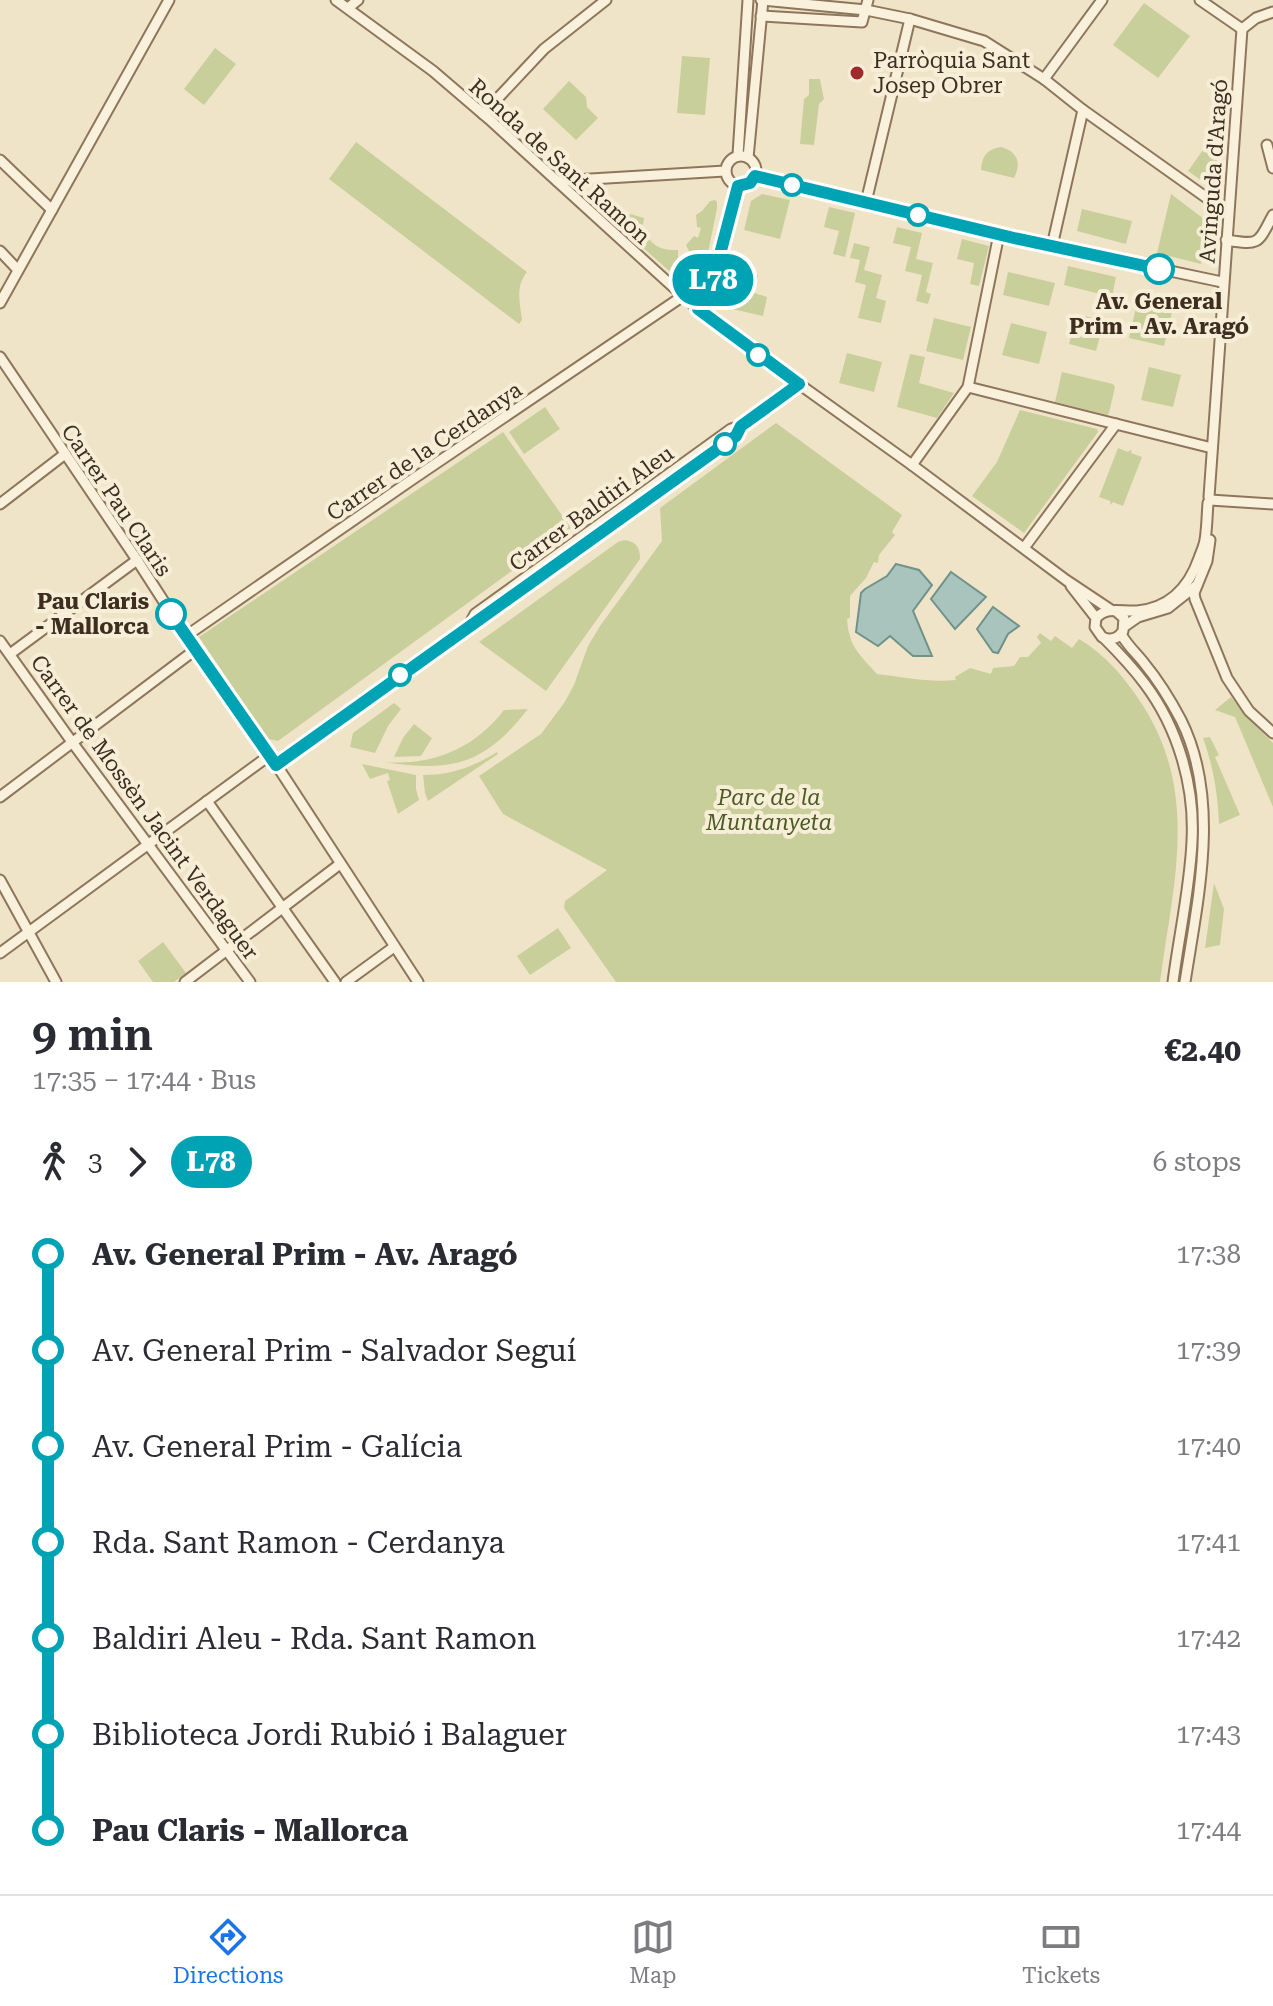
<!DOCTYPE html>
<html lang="en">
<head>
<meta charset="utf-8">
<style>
  :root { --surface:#fff; --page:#f7f7f7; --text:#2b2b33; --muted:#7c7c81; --line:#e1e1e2; --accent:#1a73e8 }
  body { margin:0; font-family:"Roboto Serif",serif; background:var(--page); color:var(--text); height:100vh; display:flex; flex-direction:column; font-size:30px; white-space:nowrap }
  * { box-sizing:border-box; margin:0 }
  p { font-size:26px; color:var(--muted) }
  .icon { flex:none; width:44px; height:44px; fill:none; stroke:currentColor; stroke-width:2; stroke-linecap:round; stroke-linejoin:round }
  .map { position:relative; height:982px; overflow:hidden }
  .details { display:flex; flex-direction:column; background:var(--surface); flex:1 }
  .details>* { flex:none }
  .badge { padding:0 16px; border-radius:26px; font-size:28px; line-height:52px }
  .map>.badge { position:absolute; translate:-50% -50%; box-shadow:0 0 0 4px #fff }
  .legs { display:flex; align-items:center; gap:12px; height:88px; padding:0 32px; font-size:26px }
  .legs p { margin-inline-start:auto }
  .head { display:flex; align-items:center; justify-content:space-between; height:136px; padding:0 32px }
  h1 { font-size:44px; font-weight:600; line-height:60px }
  ul { padding:0 32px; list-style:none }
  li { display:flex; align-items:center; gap:28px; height:96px; font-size:30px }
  li i { display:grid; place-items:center; width:12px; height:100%; margin:0 10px; background:currentColor }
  li i::after { content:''; width:20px; height:20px; margin:-10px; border:6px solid; border-radius:50%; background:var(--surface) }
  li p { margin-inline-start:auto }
  li:first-child i { background:linear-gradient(#0000 50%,currentColor 0) }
  li:last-child i { background:linear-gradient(currentColor 50%,#0000 0) }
  .tab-bar { display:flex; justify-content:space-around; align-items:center; height:112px; border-top:2px solid var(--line); background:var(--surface); font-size:22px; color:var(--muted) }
  .tab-bar a { display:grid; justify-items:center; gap:4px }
  .tab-bar .selected { color:var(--accent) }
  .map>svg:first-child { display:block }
  .green { fill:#c9cf9b }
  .water { fill:#a9c4bc; stroke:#6f938a; stroke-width:2 }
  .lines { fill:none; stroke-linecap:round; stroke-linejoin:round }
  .minor-casing { stroke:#8d765c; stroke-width:13 }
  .minor { stroke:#faf1dc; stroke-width:9 }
  .line-1-casing { stroke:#fff; stroke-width:18 }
  .line-1 { stroke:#00a3b4; stroke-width:12 }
  .poi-dot { fill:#9e2a2b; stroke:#f7eed8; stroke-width:3 }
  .stop-1-dot { fill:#fff; stroke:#00a3b4; stroke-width:4 }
  .labels { text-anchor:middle; stroke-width:8; stroke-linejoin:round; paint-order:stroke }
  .poi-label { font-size:22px; fill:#3d2e20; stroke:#f7eed8; text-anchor:start }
  .street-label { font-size:22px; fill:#3d2e20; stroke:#f7eed8 }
  .stop-label { font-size:22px; font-weight:bold; fill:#3d2e20; stroke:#f7eed8 }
  .park-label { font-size:22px; font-style:italic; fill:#4d5a26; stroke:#f7eed8 }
</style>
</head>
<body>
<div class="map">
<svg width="1273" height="982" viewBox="0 0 1273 982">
  <rect width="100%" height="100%" fill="#f0e4c8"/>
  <g class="green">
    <polygon points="1144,3 1190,36 1158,78 1113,45"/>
    <polygon points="215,48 236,64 204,105 184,89"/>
    <polygon points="682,56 710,58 705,115 677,113"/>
    <polygon points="809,79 820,79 824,99 819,104 814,145 800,144 804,99 809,95"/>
    <polygon points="569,81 586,97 587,107 598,118 576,140 543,109"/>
    <polygon points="1223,122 1221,149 1214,183 1205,183 1188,171"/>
    <path d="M356,142L527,272C515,287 520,302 522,320L519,324L329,179Z"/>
    <path d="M1001,147C1017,151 1022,163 1014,178L981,170C982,156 987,149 1001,147Z"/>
    <polygon points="762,194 790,200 780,239 744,230 751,201"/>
    <polygon points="1171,194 1204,219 1201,264 1157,253"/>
    <polygon points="715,200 717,202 717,208 705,268 702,269 692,264 691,255 686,245 694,236 698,238 701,228 697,227 696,215 702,211 710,201"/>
    <polygon points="829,207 855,213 845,257 833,254 839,231 824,227"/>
    <polygon points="1082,209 1132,221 1126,244 1077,231"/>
    <path d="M630,214L644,218L643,225L637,223L632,226L631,230L634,234L644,232C653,246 661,251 678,250V257L683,266L678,276L676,277L621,228V225Z"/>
    <polygon points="897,227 922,233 916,259 933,263 926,292 931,294 928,304 916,301 922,275 905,271 911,247 893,243"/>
    <polygon points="962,239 989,246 979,286 970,284 974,263 957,259"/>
    <polygon points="854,243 870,247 864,270 882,275 876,298 886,301 881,323 858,318 866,285 855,282 860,260 850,258"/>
    <polygon points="1068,266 1116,277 1112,297 1064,285"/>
    <polygon points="737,270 758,275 754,293 767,297 763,316 728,308"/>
    <polygon points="1008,272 1055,283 1049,306 1003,295"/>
    <polygon points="1137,303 1172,312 1164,346 1129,338"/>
    <polygon points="1077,314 1104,321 1096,351 1069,344"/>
    <polygon points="934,318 971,327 963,360 926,351"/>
    <polygon points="1011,323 1047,332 1039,364 1002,355"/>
    <polygon points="847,353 882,362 874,392 839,383"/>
    <polygon points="910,354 925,357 919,383 954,393 937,418 897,407"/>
    <polygon points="1149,367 1181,375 1173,407 1141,400"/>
    <polygon points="1062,372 1113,384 1115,387 1109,413 1107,415 1055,402"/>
    <polygon points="545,407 560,429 524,454 509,432"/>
    <polygon points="1020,410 1097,429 1098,432 1024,533 972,496 997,462"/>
    <path d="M776,423L902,515L892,532L895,535L879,555L878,563L874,562L866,578L850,596V618L847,619C849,647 859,654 877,674C903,677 930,683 956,680L955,677L970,668L991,674L993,668L1014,666L1020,657H1028L1041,643L1037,637L1040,633L1051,641L1055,636L1072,648L1079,639C1106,655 1125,678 1142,704C1200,794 1173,884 1160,982H616L564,908L565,901L607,870L503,814L479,776L541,734L564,703L574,685L588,646L600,626L662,541L660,508Z"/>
    <polygon points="503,432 571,528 278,741 268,739 199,637"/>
    <polygon points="1118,448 1128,452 1130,450 1132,451 1131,453 1142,457 1123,506 1113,502 1111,505 1110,501 1099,497"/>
    <path d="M625,540C637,542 640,548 640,559L546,691L479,642L618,542Z"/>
    <polygon points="1231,697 1248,718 1273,743 1273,807 1235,717 1215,710"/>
    <polygon points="394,703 401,709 388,726 375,753 350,747 353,733"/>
    <path d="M528,709C485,764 452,773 384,762C432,766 474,749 504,710Z"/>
    <polygon points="414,724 432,738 421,756 394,757 403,738"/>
    <path d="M1210,737L1219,755L1215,757L1240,815L1219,824C1218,794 1213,766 1203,738Z"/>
    <path d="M497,752L498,754L428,801L425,793L423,775C451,775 473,767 497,752Z"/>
    <polygon points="362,764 416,775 416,789 419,800 398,814 387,781 390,780 388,773 370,779"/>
    <polygon points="1214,883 1224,909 1220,945 1205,948"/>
    <polygon points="558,928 571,948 530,975 517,956"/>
    <polygon points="163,942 186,973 174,982 153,982 138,961"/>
  </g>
  <g class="water">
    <polygon points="896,564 919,570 932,585 913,611 932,656 913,656 890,636 878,646 856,632 861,593 865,589 887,576"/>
    <polygon points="951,572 986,597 955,629 931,599"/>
    <polygon points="993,607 1019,626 1008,634 998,653 993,652 977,629"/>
  </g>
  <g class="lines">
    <defs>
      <g id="minor">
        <polyline points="336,0 433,71 489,119 683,296 725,331 912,465 1066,580 1111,610"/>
        <polyline points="761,0 866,10 910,19 984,41 1044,79 1083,110 1228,213"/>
        <polyline points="1200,0 1242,29"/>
        <polyline points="348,8 358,0"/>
        <polyline points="761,16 862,22 868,0"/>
        <polyline points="1242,29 1256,18 1273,12"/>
        <polyline points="1044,79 1102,0"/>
        <polyline points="483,114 544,49 606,0"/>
        <polyline points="1267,145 1273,168"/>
        <polyline points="738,155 748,0"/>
        <circle cx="741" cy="171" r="15"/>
        <polyline points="748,158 763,0"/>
        <polyline points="0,160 52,210"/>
        <polyline points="755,176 1052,246 1222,282"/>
        <polyline points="557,181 725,171"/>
        <polyline points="866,202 910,19"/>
        <path d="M1226,240C1260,245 1257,245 1273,215"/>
        <polyline points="1052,246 1083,110"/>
        <polyline points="0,251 18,270"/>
        <polyline points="0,303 169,0"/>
        <polyline points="698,309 710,292 738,186"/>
        <polyline points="0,357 137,560 186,636 270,755 418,982"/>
        <polyline points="968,387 1212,448"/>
        <polyline points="912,465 968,387 999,234"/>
        <polyline points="1210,500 1273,504"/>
        <polyline points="0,504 65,454"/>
        <polyline points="1210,540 1207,561 1194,593 1195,599 1227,678 1249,711 1273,733"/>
        <polyline points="1024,548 1116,424"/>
        <path d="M1071,586L1096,618L1095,627L1102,637C1110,641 1118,639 1123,631L1124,618L1116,611"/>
        <path d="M1096,618C1107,606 1121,612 1137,611C1169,608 1189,587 1199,558C1201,552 1204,547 1205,540C1207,528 1207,515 1208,503L1210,500L1209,497L1242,29"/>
        <polyline points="1125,626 1138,617 1168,608 1197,585"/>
        <polyline points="468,627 475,614 731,429 741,426 799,384"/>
        <path d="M1121,634C1127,645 1136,653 1144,663C1158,680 1171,701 1181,720C1221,800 1198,898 1185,982"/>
        <polyline points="186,636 410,481 683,296"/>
        <path d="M1104,638C1118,652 1133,668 1145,684C1178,728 1195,786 1192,841C1190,888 1179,935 1173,982"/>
        <polyline points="0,641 72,742 250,982"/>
        <polyline points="10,654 137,560"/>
        <polyline points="276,765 736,436 741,426"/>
        <polyline points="0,797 195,650"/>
        <polyline points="207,801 335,982"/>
        <polyline points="0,880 56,982"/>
        <polyline points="0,953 270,755"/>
        <polyline points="185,982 340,864"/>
        <polyline points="346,982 394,947"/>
      </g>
    </defs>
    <use href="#minor" class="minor-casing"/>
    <use href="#minor" class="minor"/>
  </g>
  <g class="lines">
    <defs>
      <polyline id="line-1" points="171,614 276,765 736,436 741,426 799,384 698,309 710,292 738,186 750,183 755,176 1014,238 1159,269"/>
    </defs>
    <use href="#line-1" class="line-1-casing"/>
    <use href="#line-1" class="line-1"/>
  </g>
  <circle class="poi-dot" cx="857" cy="73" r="8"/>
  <g class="stop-1-dot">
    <circle cx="792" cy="185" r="10"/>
    <circle cx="918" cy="215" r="10"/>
    <circle cx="1159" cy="269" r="14"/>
    <circle cx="758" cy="355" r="10"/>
    <circle cx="725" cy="444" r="10"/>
    <circle cx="171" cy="614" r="14"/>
    <circle cx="400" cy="675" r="10"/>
  </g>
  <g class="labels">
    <g class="poi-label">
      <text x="873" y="68">Parròquia Sant<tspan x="873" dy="25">Josep Obrer</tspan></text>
    </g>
    <g class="street-label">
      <text transform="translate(560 161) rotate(42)" y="8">Ronda de Sant Ramon</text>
      <text transform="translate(1213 171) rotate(-86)" y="8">Avinguda d'Aragó</text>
      <text transform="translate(424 451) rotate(-34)" y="8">Carrer de la Cerdanya</text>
      <text transform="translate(117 500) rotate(56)" y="8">Carrer Pau Claris</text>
      <text transform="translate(591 508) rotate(-36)" y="8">Carrer Baldiri Aleu</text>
      <text transform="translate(145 807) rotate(54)" y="8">Carrer de Mossèn Jacint Verdaguer</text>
    </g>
    <g class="stop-label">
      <text x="1159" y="309">Av. General<tspan x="1159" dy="25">Prim - Av. Aragó</tspan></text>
      <text x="149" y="609" text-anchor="end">Pau Claris<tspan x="149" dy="25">- Mallorca</tspan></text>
    </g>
    <g class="park-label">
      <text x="769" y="805">Parc de la<tspan x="769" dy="25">Muntanyeta</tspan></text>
    </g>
  </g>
</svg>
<b class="badge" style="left:713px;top:280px;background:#00a3b4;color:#fff">L78</b>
</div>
<section class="details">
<div class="head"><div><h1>9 min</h1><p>17:35 – 17:44 · Bus</p></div><b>€2.40</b></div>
<div class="legs"><svg class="icon" aria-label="walk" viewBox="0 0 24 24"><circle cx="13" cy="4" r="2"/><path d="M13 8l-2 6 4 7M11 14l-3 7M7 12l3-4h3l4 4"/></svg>3<svg class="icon" aria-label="forward" viewBox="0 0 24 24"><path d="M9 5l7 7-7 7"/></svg><b class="badge" style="background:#00a3b4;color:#fff">L78</b><p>6 stops</p></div>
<ul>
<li><i style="color:#00a3b4"></i><b>Av. General Prim - Av. Aragó</b><p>17:38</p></li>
<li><i style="color:#00a3b4"></i><span>Av. General Prim - Salvador Seguí</span><p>17:39</p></li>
<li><i style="color:#00a3b4"></i><span>Av. General Prim - Galícia</span><p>17:40</p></li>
<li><i style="color:#00a3b4"></i><span>Rda. Sant Ramon - Cerdanya</span><p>17:41</p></li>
<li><i style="color:#00a3b4"></i><span>Baldiri Aleu - Rda. Sant Ramon</span><p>17:42</p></li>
<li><i style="color:#00a3b4"></i><span>Biblioteca Jordi Rubió i Balaguer</span><p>17:43</p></li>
<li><i style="color:#00a3b4"></i><b>Pau Claris - Mallorca</b><p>17:44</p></li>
</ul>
</section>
<nav class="tab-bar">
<a class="selected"><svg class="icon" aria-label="directions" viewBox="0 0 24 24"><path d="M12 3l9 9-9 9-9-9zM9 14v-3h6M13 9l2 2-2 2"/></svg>Directions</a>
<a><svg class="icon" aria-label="map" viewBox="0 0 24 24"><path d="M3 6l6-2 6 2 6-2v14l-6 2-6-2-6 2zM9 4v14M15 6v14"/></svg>Map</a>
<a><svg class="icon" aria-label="tickets" viewBox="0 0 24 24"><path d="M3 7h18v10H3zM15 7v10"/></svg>Tickets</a>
</nav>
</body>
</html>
